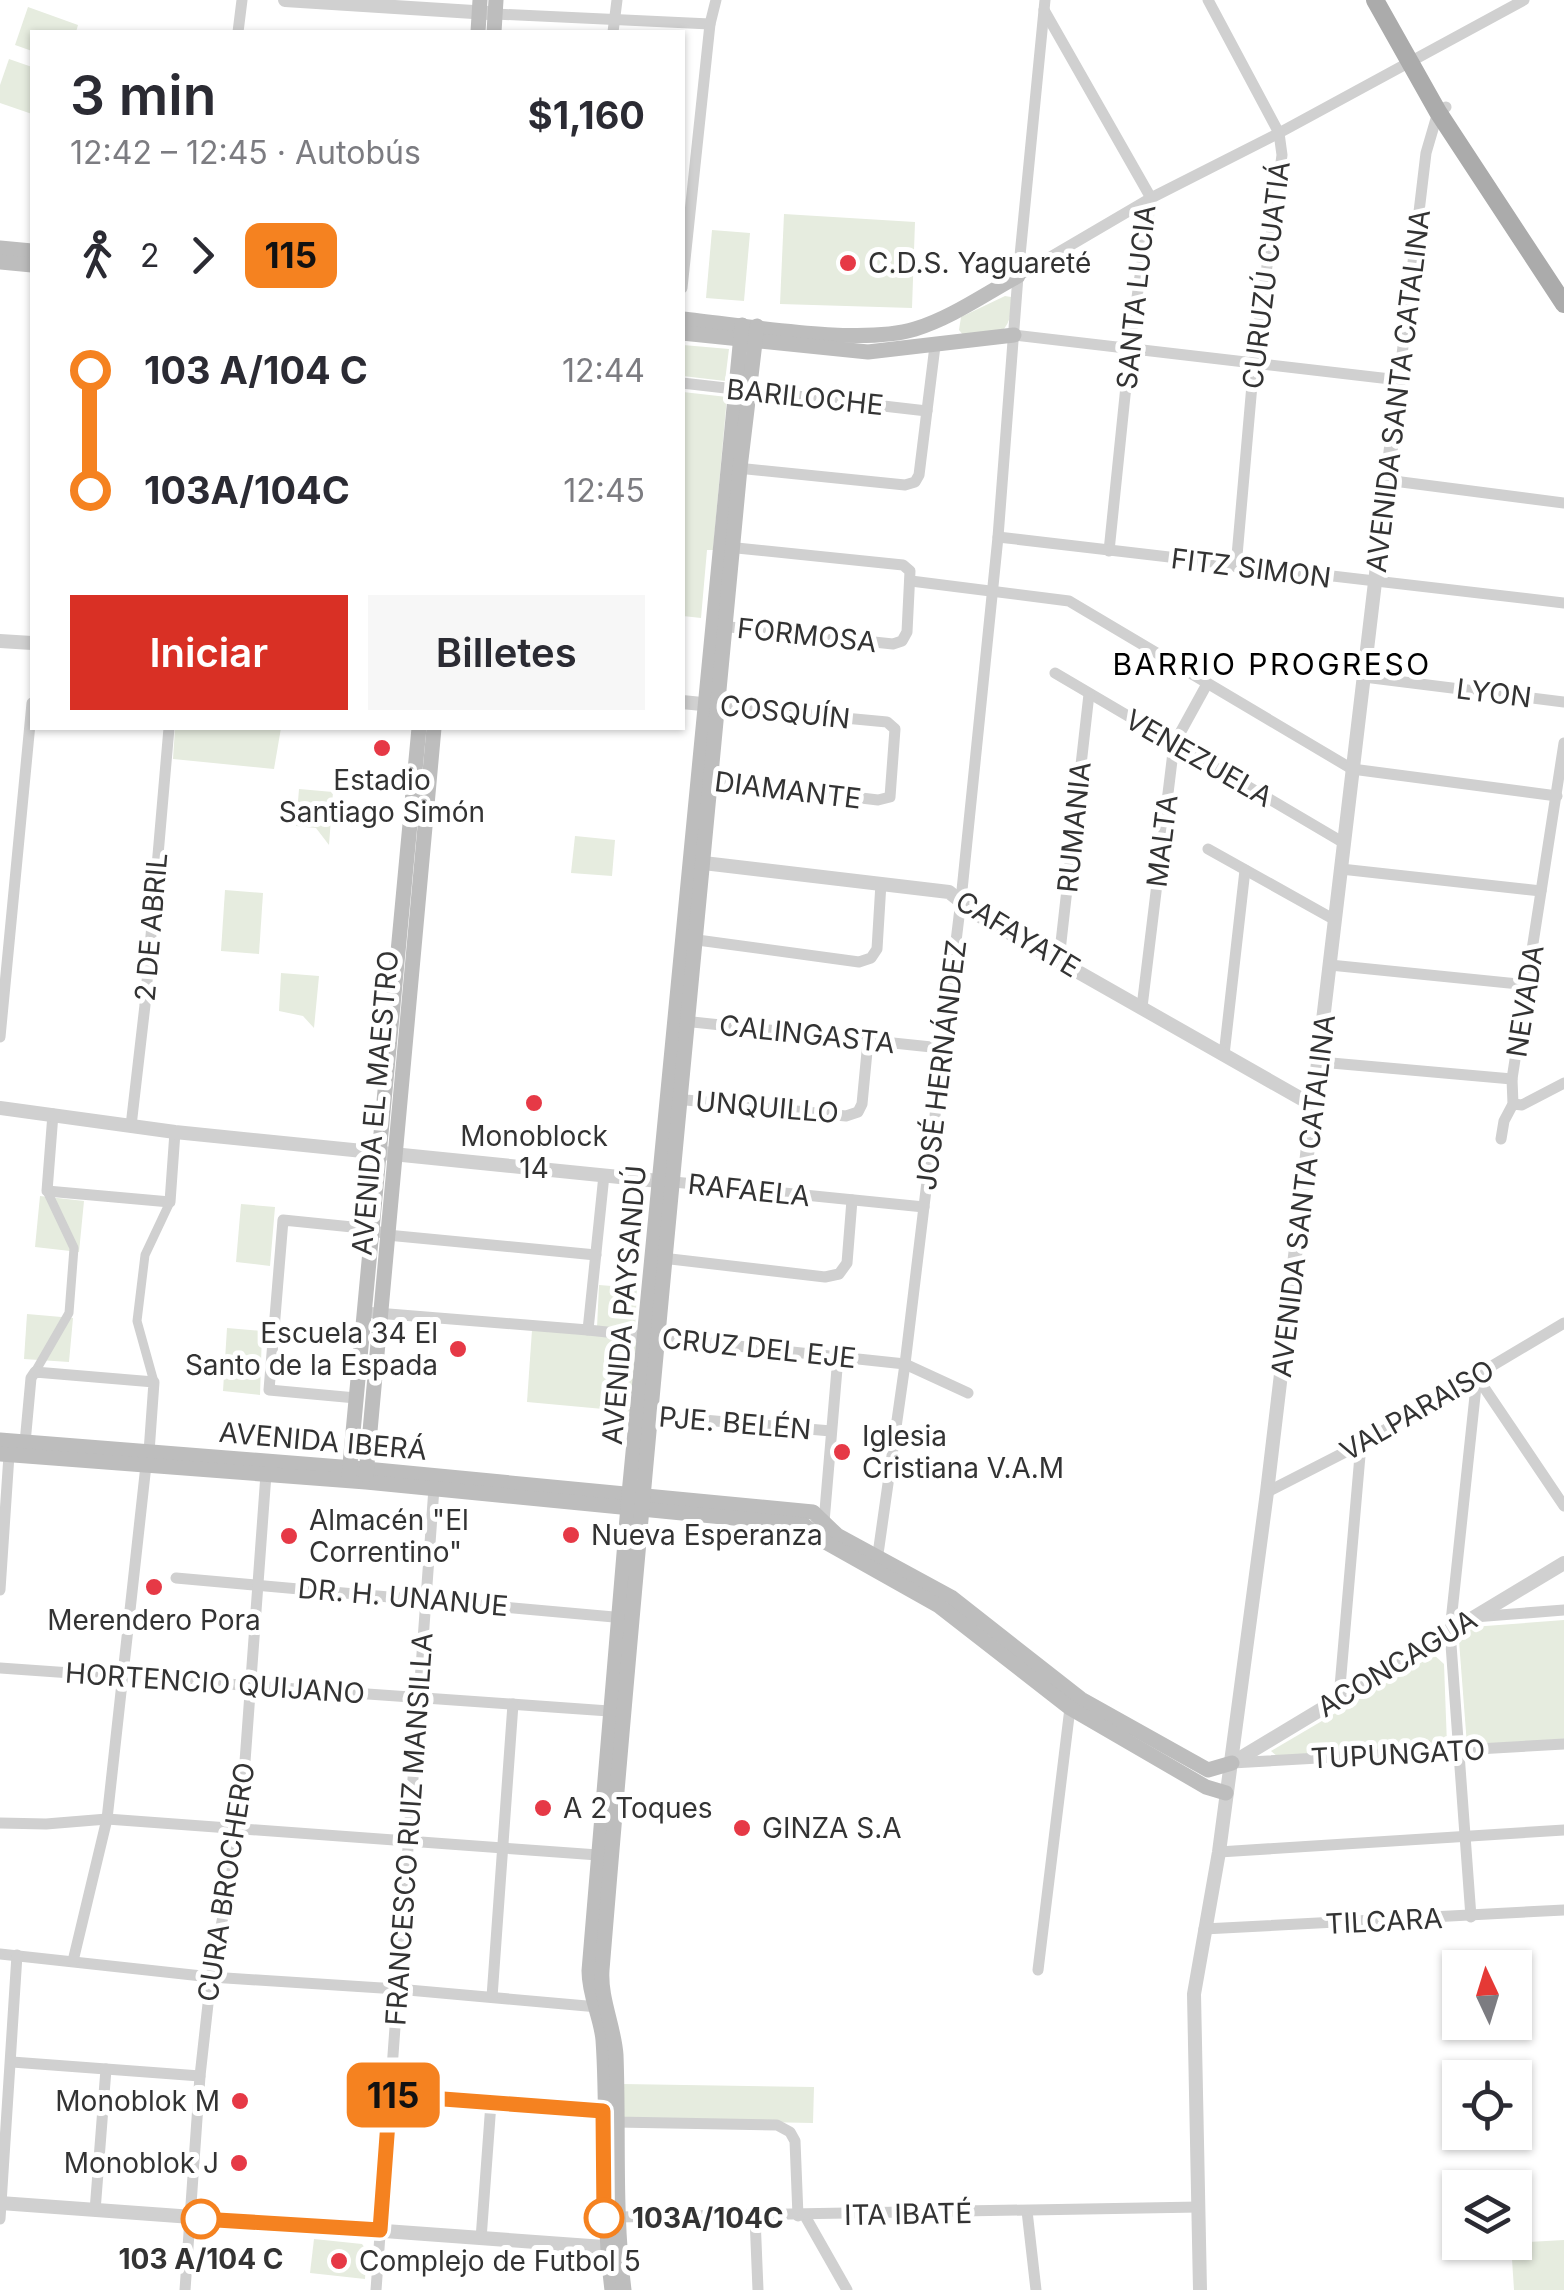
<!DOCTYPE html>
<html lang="es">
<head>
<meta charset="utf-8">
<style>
  :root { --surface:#fff; --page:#f7f7f7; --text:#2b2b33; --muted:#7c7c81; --accent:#d93025 }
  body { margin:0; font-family:Inter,sans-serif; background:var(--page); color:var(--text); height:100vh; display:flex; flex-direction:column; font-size:38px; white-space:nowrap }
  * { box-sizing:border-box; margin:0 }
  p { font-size:32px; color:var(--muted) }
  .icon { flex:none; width:55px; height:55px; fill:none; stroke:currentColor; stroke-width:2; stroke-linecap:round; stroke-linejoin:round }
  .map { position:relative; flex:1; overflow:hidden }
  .details { position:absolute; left:30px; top:30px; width:655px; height:700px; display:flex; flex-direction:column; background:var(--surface); border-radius:0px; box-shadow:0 2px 8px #0004 }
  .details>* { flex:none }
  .badge { padding:0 20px; border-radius:15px; font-size:35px; line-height:65px }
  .needle { width:65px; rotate:356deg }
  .buttons { position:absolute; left:1442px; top:1950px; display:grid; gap:20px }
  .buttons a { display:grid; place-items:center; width:90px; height:90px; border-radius:0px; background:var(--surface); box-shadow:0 2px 8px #0004; font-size:50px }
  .map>.badge { position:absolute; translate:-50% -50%; box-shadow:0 0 0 5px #fff }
  .legs { display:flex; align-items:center; gap:15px; height:110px; padding:0 40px; font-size:32px }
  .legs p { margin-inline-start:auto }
  .summary { display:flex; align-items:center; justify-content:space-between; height:170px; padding:0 40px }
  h1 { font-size:55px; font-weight:600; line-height:75px }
  .button { display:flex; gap:20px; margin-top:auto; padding:20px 40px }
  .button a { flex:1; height:115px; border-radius:0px; background:var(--accent); color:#fff; font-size:40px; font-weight:600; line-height:115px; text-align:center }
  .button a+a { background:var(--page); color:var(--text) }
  ul { padding:0 40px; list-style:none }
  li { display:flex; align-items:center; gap:35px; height:120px; font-size:38px }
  li i { display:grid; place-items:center; width:15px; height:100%; margin:0 12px; background:currentColor }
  li i::after { content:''; width:25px; height:25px; margin:-12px; border:8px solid; border-radius:50%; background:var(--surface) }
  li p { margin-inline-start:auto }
  li:first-child i { background:linear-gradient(#0000 50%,currentColor 0) }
  li:last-child i { background:linear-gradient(currentColor 50%,#0000 0) }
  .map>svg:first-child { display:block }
  .green { fill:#e6ecdf }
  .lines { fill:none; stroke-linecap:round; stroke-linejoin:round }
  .pedestrian { stroke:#d0d0d0; stroke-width:9 }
  .minor { stroke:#d0d0d0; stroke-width:11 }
  .tertiary { stroke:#d0d0d0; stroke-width:14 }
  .secondary { stroke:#bdbdbd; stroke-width:15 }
  .primary { stroke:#ababab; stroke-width:18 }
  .line-1-casing { stroke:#fff; stroke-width:22 }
  .line-1 { stroke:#f58220; stroke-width:15 }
  .poi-dot { fill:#e63946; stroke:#fff; stroke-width:4 }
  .stop-1-dot { fill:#fff; stroke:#f58220; stroke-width:5 }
  .labels { text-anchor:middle; stroke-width:10; stroke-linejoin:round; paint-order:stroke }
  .poi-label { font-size:28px; fill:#333; stroke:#fff; text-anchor:start }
  .street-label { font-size:28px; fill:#333; stroke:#fff }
  .stop-label { font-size:28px; font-weight:bold; fill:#333; stroke:#fff; text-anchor:start }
  .neighbourhood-label { font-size:30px; letter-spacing:2.5px; fill:#000; stroke:#fff }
</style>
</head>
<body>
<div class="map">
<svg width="1564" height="2290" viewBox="0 0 1564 2290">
  <rect width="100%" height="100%" fill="#fff"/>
  <g class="green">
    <polygon points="28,7 78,25 76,32 32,32 32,51 15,45"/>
    <polygon points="9,59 32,67 32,114 0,103 0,85"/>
    <polygon points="784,214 915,222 912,308 780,304"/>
    <polygon points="712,230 750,233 744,301 706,298"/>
    <path d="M1005,296L1011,297C1012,310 1011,322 1002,331L964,336L959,330L961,317Z"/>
    <polygon points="683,345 729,349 725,381 683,376"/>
    <polygon points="683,392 727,397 713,550 707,550 701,618 683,616"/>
    <polygon points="175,728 281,728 274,769 173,759"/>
    <polygon points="299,789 333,792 329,845 316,828 296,826"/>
    <polygon points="575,836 615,840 612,876 571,873"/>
    <polygon points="225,890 263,893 259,954 221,951"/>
    <polygon points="281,973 319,976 314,1028 303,1016 279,1011"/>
    <polygon points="40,1196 84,1201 79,1252 35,1247"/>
    <polygon points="241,1204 275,1207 270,1266 236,1262"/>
    <polygon points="599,1285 637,1288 635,1331 597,1328"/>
    <polygon points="27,1314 73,1318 69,1362 24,1359"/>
    <polygon points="227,1328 262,1331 260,1395 223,1391"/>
    <polygon points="532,1330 641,1338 636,1412 527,1402"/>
    <polygon points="1564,1620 1564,1742 1467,1745 1459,1641 1463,1632 1472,1627"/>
    <polygon points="1434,1655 1444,1664 1447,1745 1278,1757 1271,1751"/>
    <polygon points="622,2084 814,2087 813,2123 623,2119"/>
    <polygon points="314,2239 362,2244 367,2251 365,2279 310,2273"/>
    <polygon points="1564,2240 1564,2290 1514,2290 1511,2243"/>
  </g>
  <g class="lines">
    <g class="pedestrian">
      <polyline points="35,1372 69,1313 74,1248 47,1191"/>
      <polyline points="154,1382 137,1321 145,1255 170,1202"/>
    </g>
    <g class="minor">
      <polyline points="1208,0 1279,133 1282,155 1254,362 1236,567"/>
      <polyline points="1044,10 1151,198 1130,347 1109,551"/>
      <polyline points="495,14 710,24"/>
      <polyline points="238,32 242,0"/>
      <polyline points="613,32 617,0"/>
      <polyline points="1018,276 1151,198 1279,133 1524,0"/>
      <polyline points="682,288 710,24 716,0"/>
      <polyline points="1014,335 1399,380 1426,153 1438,112 1446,107"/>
      <polyline points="682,383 927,411"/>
      <polyline points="737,468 905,485 915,482 919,475 935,346"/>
      <polyline points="1386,480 1564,503"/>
      <polyline points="998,537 1564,603"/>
      <polyline points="911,581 1069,601 1352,769 1557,796"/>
      <polyline points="720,626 893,644 902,641 907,632 910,571 903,565 727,547"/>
      <polyline points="1055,673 1344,843"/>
      <polyline points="1364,677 1564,702"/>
      <polyline points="702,779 878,800 890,797 895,729 887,722 718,706"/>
      <polyline points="1208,849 1335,920"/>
      <polyline points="1341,869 1541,891"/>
      <polyline points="690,939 859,962 871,958 877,949 881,883"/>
      <polyline points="1059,960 1089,694"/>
      <polyline points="1330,965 1529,985"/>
      <polyline points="1142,1007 1174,744 1207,684"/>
      <polyline points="683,1021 941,1048"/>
      <polyline points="0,1037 32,703"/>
      <polyline points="1224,1055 1245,870"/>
      <polyline points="1320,1062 1512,1079"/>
      <polyline points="676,1099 846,1116 858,1112 862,1104 868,1041"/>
      <polyline points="1513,1104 1522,1105 1564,1083"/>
      <polyline points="53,1114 47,1191 170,1202 175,1132"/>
      <polyline points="131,1126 145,1005 169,728"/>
      <polyline points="1501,1139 1504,1121 1513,1104 1512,1079 1564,743"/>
      <polyline points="674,1182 924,1207"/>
      <polyline points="662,1258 825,1277 839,1274 847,1263 852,1200"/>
      <polyline points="364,1312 588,1330 905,1364 968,1393"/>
      <polyline points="588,1330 604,1175"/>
      <polyline points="1477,1377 1564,1506"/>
      <polyline points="356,1398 269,1390 283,1220 372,1229 387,1235 596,1255"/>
      <polyline points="646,1415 831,1431"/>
      <polyline points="25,1443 31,1378 35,1372 154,1382 149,1452"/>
      <polyline points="1267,1492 1361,1444 1564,1323"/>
      <polyline points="824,1522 838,1357"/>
      <polyline points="877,1561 905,1364 961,900 998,537 1018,276 1045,0"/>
      <polyline points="176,1578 625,1618"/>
      <polyline points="0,1590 9,1455"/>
      <polyline points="1474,1617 1564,1610"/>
      <polyline points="0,1668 609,1711"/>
      <polyline points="1339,1698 1361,1444"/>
      <polyline points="1232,1763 1564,1744"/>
      <polyline points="0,1823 46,1824 107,1819 598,1855"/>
      <polyline points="1219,1852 1564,1830"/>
      <polyline points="1471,1917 1450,1631 1477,1377"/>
      <polyline points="1204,1929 1564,1910"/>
      <polyline points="0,1954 211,1977 397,1989 598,2007"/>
      <polyline points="73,1961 107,1819 146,1465"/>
      <polyline points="1038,1970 1070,1708"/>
      <polyline points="492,1997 513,1704"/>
      <polyline points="12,2062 200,2076"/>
      <polyline points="390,2095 603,2111 616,2122 777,2125 790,2132 795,2141 798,2216"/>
      <polyline points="95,2211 106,2069"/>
      <polyline points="1027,2211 1036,2290"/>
      <polyline points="805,2216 847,2290"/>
      <polyline points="617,2217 1199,2207"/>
      <polyline points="755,2217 758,2290"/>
      <polyline points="0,2219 17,1955"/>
      <polyline points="481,2239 491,2103"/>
      <polyline points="185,2290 200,2076 211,1977 240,1830 266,1474"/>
      <polyline points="376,2290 434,1488"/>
    </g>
    <g class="tertiary">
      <polyline points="285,0 489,13"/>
      <polyline points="0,641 32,643"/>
      <polyline points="682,702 712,705"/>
      <polyline points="695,862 949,892 978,915 1314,1106"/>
      <polyline points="0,1108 175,1132 669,1182"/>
      <polyline points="1232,1763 1564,1563"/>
      <polyline points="0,2203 618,2248"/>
      <polyline points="1200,2290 1194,1994 1219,1852 1267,1492 1399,380"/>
    </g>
    <g class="secondary">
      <polyline points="478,32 480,0"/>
      <polyline points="494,32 496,0"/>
      <polyline points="0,248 32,251"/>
      <polyline points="0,262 32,265"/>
      <path d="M682,319C743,325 859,346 915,329C951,318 985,294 1018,276"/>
      <polyline points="682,333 868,352 1014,335"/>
      <polyline points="0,1440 366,1469 813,1512 837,1535 951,1597 1081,1699 1208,1770 1232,1763"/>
      <polyline points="0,1454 366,1482 804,1525 827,1543 939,1606 1070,1708 1206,1787 1226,1793"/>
      <polyline points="349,1475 419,728"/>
      <polyline points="366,1475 434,728"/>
      <path d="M612,2290C601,2207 609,2124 603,2040C601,2017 589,1996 589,1971L629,1494L742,325"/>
      <path d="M624,2290C614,2211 619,2133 616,2055C614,2026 600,1999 602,1970C643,1469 693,969 740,468L757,326"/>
    </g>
    <polyline class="primary" points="1375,0 1438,112 1564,304"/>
  </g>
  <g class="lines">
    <defs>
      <polyline id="line-1" points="201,2219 380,2230 390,2095 603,2111 604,2218"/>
    </defs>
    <use href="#line-1" class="line-1-casing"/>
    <use href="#line-1" class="line-1"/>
  </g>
  <g class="poi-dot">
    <circle cx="848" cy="263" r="10"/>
    <circle cx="382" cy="748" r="10"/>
    <circle cx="534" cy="1103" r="10"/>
    <circle cx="458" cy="1349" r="10"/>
    <circle cx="842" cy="1452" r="10"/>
    <circle cx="571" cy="1535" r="10"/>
    <circle cx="289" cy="1536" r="10"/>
    <circle cx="154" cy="1587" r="10"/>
    <circle cx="543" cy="1808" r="10"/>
    <circle cx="742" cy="1828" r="10"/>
    <circle cx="240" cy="2101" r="10"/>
    <circle cx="239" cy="2163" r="10"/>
    <circle cx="339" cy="2261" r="10"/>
  </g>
  <g class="stop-1-dot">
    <circle cx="604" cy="2218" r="18"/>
    <circle cx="201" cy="2219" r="18"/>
  </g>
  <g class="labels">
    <g class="poi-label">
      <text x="868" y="273">C.D.S. Yaguareté</text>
      <text x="382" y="790" text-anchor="middle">Estadio<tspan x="382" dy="32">Santiago Simón</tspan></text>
      <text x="534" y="1146" text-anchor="middle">Monoblock<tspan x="534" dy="32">14</tspan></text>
      <text x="438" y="1343" text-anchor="end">Escuela 34 El<tspan x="438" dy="32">Santo de la Espada</tspan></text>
      <text x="862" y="1446">Iglesia<tspan x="862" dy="32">Cristiana V.A.M</tspan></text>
      <text x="309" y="1530">Almacén "El<tspan x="309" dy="32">Correntino"</tspan></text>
      <text x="591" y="1545">Nueva Esperanza</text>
      <text x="154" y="1630" text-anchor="middle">Merendero Pora</text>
      <text x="563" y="1818">A 2 Toques</text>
      <text x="762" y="1838">GINZA S.A</text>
      <text x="220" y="2111" text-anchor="end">Monoblok M</text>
      <text x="219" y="2173" text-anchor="end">Monoblok J</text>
      <text x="359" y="2271">Complejo de Futbol 5</text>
    </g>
    <g class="street-label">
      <text transform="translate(1266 275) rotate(-83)" y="10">CURUZÚ CUATIÁ</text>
      <text transform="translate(1136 297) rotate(-84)" y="10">SANTA LUCIA</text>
      <text transform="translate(1398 391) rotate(-83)" y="10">AVENIDA SANTA CATALINA</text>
      <text transform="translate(805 397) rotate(6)" y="10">BARILOCHE</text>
      <text transform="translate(1251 568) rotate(7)" y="10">FITZ SIMON</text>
      <text transform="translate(807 635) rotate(6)" y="10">FORMOSA</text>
      <text transform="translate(1494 693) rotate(7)" y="10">LYON</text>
      <text transform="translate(785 712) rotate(6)" y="10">COSQUÍN</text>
      <text transform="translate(1199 758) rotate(30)" y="10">VENEZUELA</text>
      <text transform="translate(788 790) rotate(7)" y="10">DIAMANTE</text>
      <text transform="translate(1074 827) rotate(-84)" y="10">RUMANIA</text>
      <text transform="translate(1162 841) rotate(-83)" y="10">MALTA</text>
      <text transform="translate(151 927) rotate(-85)" y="10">2 DE ABRIL</text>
      <text transform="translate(1018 934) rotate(31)" y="10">CAFAYATE</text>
      <text transform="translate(1525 1001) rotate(-81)" y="10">NEVADA</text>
      <text transform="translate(807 1034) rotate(6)" y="10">CALINGASTA</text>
      <text transform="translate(941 1065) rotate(-83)" y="10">JOSÉ HERNÁNDEZ</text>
      <text transform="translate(375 1103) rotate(-85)" y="10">AVENIDA EL MAESTRO</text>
      <text transform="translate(767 1107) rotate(5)" y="10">UNQUILLO</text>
      <text transform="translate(749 1190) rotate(6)" y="10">RAFAELA</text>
      <text transform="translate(1303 1196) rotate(-83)" y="10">AVENIDA SANTA CATALINA</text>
      <text transform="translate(624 1305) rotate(-85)" y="10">AVENIDA PAYSANDÚ</text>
      <text transform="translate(759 1348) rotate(6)" y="10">CRUZ DEL EJE</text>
      <text transform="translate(1417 1410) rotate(-30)" y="10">VALPARAISO</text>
      <text transform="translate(735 1423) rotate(5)" y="10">PJE. BELÉN</text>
      <text transform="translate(323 1441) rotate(5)" y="10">AVENIDA IBERÁ</text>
      <text transform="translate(403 1597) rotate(5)" y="10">DR. H. UNANUE</text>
      <text transform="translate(1397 1663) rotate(-31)" y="10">ACONCAGUA</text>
      <text transform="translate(215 1683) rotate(4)" y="10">HORTENCIO QUIJANO</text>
      <text transform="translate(1398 1754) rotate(-3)" y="10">TUPUNGATO</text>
      <text transform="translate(409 1829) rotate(-86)" y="10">FRANCESCO RUIZ MANSILLA</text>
      <text transform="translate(226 1882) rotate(-81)" y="10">CURA BROCHERO</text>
      <text transform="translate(1384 1921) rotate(-3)" y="10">TILCARA</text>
      <text transform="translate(908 2214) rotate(-1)" y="10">ITA IBATÉ</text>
    </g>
    <g class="stop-label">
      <text x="632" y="2228">103A/104C</text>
      <text x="201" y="2269" text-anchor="middle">103 A/104 C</text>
    </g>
    <g class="neighbourhood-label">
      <text x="1272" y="675">BARRIO PROGRESO</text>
    </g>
  </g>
</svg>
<div class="buttons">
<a><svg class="needle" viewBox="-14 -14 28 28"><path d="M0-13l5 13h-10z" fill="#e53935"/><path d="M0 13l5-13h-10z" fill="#7c7c81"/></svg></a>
<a><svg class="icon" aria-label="locate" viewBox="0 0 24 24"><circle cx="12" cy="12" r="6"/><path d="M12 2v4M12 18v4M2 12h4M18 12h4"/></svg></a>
<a><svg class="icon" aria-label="layers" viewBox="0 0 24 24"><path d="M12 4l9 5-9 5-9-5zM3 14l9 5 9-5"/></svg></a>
</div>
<b class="badge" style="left:393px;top:2095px;background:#f58220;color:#111">115</b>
<section class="details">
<div class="summary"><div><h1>3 min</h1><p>12:42 – 12:45 · Autobús</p></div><b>$1,160</b></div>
<div class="legs"><svg class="icon" aria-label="walk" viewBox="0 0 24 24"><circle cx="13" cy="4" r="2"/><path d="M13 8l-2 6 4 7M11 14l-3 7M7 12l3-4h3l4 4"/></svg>2<svg class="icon" aria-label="forward" viewBox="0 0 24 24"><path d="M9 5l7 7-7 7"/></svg><b class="badge" style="background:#f58220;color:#111">115</b></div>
<ul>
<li><i style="color:#f58220"></i><b>103 A/104 C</b><p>12:44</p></li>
<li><i style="color:#f58220"></i><b>103A/104C</b><p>12:45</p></li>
</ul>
<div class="button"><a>Iniciar</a><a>Billetes</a></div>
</section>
</div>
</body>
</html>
